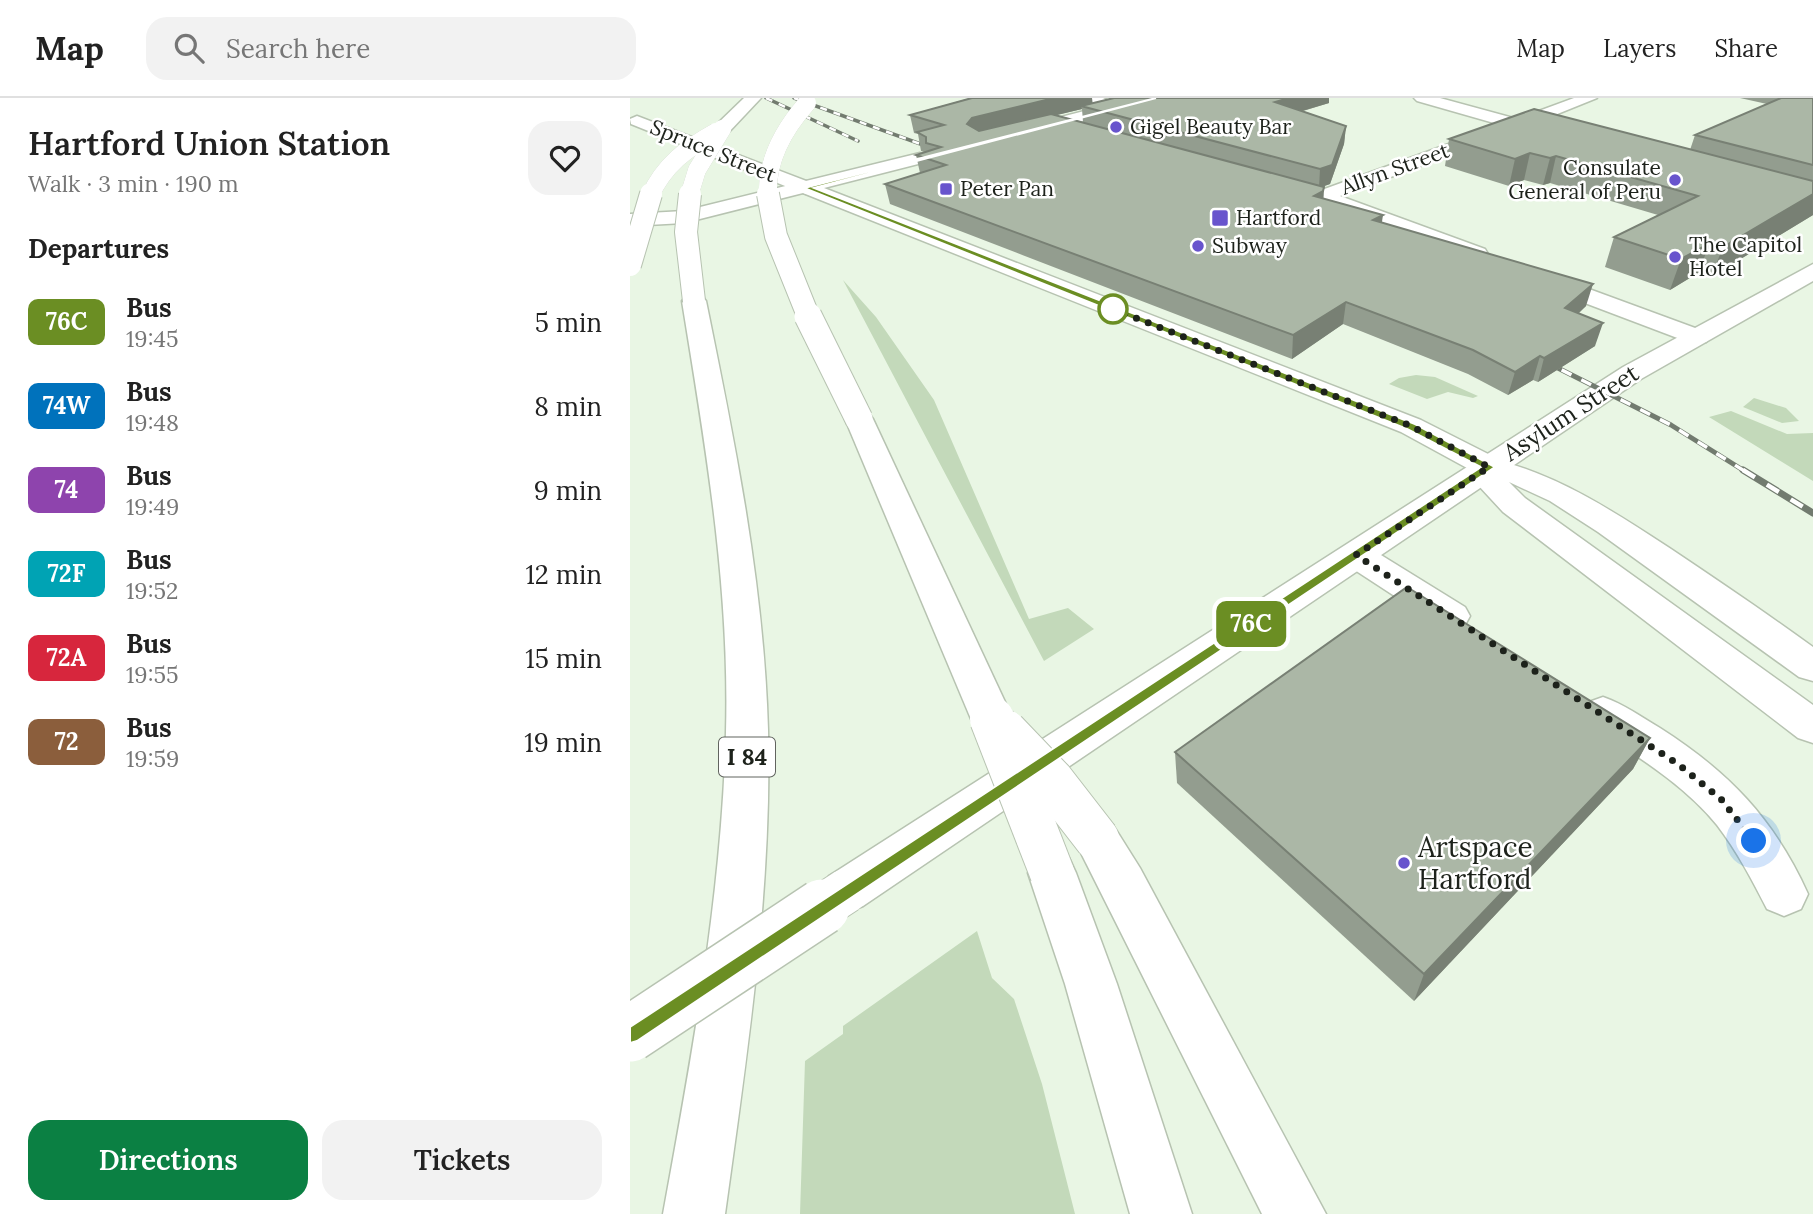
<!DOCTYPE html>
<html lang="en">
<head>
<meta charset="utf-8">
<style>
  :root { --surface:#fff; --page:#f2f2f2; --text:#222; --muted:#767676; --line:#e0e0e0; --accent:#0b8043 }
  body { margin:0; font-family:Lora,serif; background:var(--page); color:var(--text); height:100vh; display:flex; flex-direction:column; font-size:26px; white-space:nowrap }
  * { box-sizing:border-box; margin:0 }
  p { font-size:23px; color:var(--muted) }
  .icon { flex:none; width:38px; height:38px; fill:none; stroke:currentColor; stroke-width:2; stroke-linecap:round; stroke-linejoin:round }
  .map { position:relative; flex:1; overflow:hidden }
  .sheet { display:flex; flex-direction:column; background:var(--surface); width:630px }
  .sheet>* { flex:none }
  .badge { padding:0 14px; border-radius:10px; font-size:24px; line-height:46px }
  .you { position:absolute; width:35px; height:35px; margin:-18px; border:5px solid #fff; border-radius:50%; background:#1a73e8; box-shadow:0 0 0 10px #1a73e833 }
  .map>.badge { position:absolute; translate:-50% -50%; box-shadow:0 0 0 4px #fff }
  h2 { padding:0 28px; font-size:26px; line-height:63px }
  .round { display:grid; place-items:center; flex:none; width:74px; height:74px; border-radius:21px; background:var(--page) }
  .summary { display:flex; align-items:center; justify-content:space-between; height:119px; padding:0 28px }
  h1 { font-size:33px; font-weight:600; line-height:52px }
  .action { display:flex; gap:14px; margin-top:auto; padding:14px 28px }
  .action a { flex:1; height:80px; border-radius:21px; background:var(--accent); color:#fff; font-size:28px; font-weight:600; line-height:80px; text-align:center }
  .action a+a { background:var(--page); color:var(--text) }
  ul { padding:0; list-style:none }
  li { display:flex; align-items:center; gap:21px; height:84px; padding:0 28px }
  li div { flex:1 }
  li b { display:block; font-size:26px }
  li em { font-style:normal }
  li .badge { min-width:77px; font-weight:700; text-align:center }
  header { display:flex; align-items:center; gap:42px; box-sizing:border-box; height:98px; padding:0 35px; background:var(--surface); border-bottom:2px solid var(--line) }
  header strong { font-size:33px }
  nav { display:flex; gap:38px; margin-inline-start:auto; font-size:24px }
  .search { width:490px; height:63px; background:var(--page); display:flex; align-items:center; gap:18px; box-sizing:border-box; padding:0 24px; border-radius:21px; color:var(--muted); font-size:26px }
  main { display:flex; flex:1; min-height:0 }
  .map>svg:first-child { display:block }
  .green { fill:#c3d9ba }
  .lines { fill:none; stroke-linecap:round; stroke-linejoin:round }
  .street-casing { stroke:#b7c3b1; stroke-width:3 }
  .secondary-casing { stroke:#b7c3b1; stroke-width:3 }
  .primary-casing { stroke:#b7c3b1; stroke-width:3 }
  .highway-casing { stroke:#b7c3b1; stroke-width:3 }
  .street { fill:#fff; fill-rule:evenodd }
  .secondary { fill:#fff; fill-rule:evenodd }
  .primary { fill:#fff; fill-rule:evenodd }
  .highway { fill:#fff; fill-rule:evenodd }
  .rail-far2-casing { stroke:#727b6f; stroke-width:3.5 }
  .rail-far1-casing { stroke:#727b6f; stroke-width:5 }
  .rail-casing { stroke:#727b6f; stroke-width:7 }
  .rail-far2 { stroke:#fff; stroke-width:2.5; stroke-dasharray:7; stroke-linecap:butt }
  .rail-far1 { stroke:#fff; stroke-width:3.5; stroke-dasharray:11; stroke-linecap:butt }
  .rail { stroke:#fff; stroke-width:4.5; stroke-dasharray:14; stroke-linecap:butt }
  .primary-bridge-far1-casing { stroke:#b7c3b1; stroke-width:46; stroke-linecap:butt }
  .primary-bridge-casing { stroke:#b7c3b1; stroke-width:58; stroke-linecap:butt }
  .highway-bridge-far3-casing { stroke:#b7c3b1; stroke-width:18; stroke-linecap:butt }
  .highway-bridge-far2-casing { stroke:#b7c3b1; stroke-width:24; stroke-linecap:butt }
  .highway-bridge-far1-casing { stroke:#b7c3b1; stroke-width:29; stroke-linecap:butt }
  .highway-bridge-casing { stroke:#b7c3b1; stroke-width:46; stroke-linecap:butt }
  .primary-bridge-far1 { stroke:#fff; stroke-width:44 }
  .primary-bridge { stroke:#fff; stroke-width:55 }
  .highway-bridge-far3 { stroke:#fff; stroke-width:18 }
  .highway-bridge-far2 { stroke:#fff; stroke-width:22 }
  .highway-bridge-far1 { stroke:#fff; stroke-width:27 }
  .highway-bridge { stroke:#fff; stroke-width:44 }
  .wall { fill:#939d8f; fill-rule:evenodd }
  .shaded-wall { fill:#788074 }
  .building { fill:#abb7a6; stroke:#788074; stroke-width:2 }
  .line { fill:#6b8e23; stroke:#fff; stroke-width:2 }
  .walk { stroke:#1d221b; stroke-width:7; stroke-dasharray:0 12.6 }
  .poi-dot { fill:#6854cd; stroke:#fff; stroke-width:2.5 }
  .stop-dot { fill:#fff; stroke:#6b8e23; stroke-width:3.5 }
  .labels { text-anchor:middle; stroke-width:5; stroke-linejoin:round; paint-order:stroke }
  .far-poi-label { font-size:21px; fill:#1d221b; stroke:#fff; text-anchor:start }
  .far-street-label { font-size:21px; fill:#1d221b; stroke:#fff }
  .shield { fill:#fff; stroke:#61645f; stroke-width:2 }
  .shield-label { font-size:23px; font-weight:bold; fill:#1d221b }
  .street-label { font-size:24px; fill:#1d221b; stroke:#fff }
  .near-poi-label { font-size:28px; fill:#1d221b; stroke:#fff; text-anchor:start }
</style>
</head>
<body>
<header>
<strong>Map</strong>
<div class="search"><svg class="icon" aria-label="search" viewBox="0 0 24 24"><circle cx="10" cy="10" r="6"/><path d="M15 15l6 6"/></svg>Search here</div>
<nav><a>Map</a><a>Layers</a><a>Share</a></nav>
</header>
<main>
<section class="sheet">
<div class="summary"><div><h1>Hartford Union Station</h1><p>Walk · 3 min · 190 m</p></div><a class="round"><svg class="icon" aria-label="heart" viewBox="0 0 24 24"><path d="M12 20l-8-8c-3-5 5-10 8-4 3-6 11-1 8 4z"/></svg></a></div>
<h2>Departures</h2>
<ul>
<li><span class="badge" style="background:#6b8e23;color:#fff">76C</span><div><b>Bus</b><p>19:45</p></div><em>5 min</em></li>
<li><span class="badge" style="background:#0072bc;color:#fff">74W</span><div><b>Bus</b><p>19:48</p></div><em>8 min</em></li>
<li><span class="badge" style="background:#8e44ad;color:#fff">74</span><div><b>Bus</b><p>19:49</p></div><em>9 min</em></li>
<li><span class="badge" style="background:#00a3b4;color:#fff">72F</span><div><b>Bus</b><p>19:52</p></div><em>12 min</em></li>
<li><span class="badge" style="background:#d7263d;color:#fff">72A</span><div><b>Bus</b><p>19:55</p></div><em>15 min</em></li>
<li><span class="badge" style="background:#8b5e3c;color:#fff">72</span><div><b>Bus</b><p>19:59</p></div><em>19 min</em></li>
</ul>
<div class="action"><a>Directions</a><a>Tickets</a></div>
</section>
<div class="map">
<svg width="1183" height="1116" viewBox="0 0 1183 1116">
  <rect width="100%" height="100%" fill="#e9f6e4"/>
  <g class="green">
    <polygon points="213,182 246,219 304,302 399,521 438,510 464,531 414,563"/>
    <polygon points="786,277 805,279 848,298 843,300 818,294 797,301 759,286 769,280"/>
    <polygon points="1124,300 1156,310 1169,323 1152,325 1113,309"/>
    <polygon points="1101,313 1157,336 1183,335 1183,383 1079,319"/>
    <polygon points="347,833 362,880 384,901 412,986 445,1116 170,1116 175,963 213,936 213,928"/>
  </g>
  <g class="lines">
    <defs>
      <g id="street">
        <polygon points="451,0 473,0 493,10 485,15"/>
        <polygon points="7,18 184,86 187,90 177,96 170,94 1,26 0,21"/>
        <polygon points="726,446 738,449 835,509 840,518 835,527 822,531 809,527 714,465 709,457 714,449"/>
        <path d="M973,599C994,606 1011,619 1030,630C1099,674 1144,721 1178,796L1171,811L1154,818L1137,811C1122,782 1107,753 1087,727C1053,685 1003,656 959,626L953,615L959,604Z"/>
      </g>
      <g id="secondary">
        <polygon points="505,0 531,0 528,3 390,40 382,35 384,31"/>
        <polygon points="784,0 810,0 887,21 944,0 967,0 905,25 931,32 933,36 931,40 925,41 889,31 710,98 855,151 858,156 855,161 839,161 697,107 636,89 634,85 643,79 689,93 871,27 787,3"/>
        <polygon points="290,55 299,60 296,64 194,90 791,322 870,362 874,369 870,376 859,378 848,376 771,334 173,95 54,125 0,128 0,116 54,113"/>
        <polygon points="910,173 1076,234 1080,239 1076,244 1058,244 902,185 899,180 902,175"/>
      </g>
      <polygon id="primary" points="1183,166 1183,183 1011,281 233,808 216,815 199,808 192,793 199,778 993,269"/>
      <g id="highway">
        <polygon points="114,0 131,0 98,35 86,35 84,31 86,27"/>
        <path d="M64,196L72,198L76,203C105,345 134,487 138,632C142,794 117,956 95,1116H33C62,957 92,796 96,634C100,489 75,345 52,203L56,198Z"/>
        <polygon points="229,312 239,315 243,321 383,621 377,632 362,637 347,632 341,621 215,321 219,315"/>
        <path d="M859,360C927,376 983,413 1041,451C1089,483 1136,515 1183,549V583L1169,579L968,434L920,403L879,384L895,400L1183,607V645L1168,640L873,414L848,387L844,369L848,362Z"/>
        <polygon points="467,721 483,727 510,770 696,1116 632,1116 444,741 451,727"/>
        <polygon points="422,754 439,760 446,775 487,886 562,1116 500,1116 435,886 398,775 405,760"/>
      </g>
    </defs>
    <use href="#street" class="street-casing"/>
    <use href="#secondary" class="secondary-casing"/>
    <use href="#primary" class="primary-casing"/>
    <use href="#highway" class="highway-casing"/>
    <use href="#street" class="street"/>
    <use href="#secondary" class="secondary"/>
    <use href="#primary" class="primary"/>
    <use href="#highway" class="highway"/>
    <defs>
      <g id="rail-far2">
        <polyline points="136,0 228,43"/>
        <polyline points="164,0 307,52"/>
      </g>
      <polyline id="rail-far1" points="912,262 1041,327 1116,374"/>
      <polyline id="rail" points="1113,372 1183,415"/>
    </defs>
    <use href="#rail-far2" class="rail-far2-casing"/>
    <use href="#rail-far1" class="rail-far1-casing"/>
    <use href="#rail" class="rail-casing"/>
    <use href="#rail-far2" class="rail-far2"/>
    <use href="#rail-far1" class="rail-far1"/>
    <use href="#rail" class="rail"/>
    <defs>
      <polyline id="primary-bridge-far1" points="190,810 216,793"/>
      <polyline id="primary-bridge" points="0,936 192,809"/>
      <g id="highway-bridge-far3">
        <path d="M20,98C34,67 57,50 86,34"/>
        <polyline points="59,98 67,72 92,31"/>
        <path d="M138,98C136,62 154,31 177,5"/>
      </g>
      <g id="highway-bridge-far2">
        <polyline points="60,96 56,134 64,203"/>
        <polyline points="138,96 146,138 179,220"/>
        <polyline points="0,167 21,96"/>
      </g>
      <polyline id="highway-bridge-far1" points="178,218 229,321"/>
      <g id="highway-bridge">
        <polyline points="362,621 422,775"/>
        <polyline points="375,634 422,683 467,741"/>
      </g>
    </defs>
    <use href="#primary-bridge-far1" class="primary-bridge-far1-casing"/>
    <use href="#primary-bridge" class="primary-bridge-casing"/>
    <use href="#highway-bridge-far3" class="highway-bridge-far3-casing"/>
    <use href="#highway-bridge-far2" class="highway-bridge-far2-casing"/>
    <use href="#highway-bridge-far1" class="highway-bridge-far1-casing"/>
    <use href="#highway-bridge" class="highway-bridge-casing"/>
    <use href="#primary-bridge-far1" class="primary-bridge-far1"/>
    <use href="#primary-bridge" class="primary-bridge"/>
    <use href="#highway-bridge-far3" class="highway-bridge-far3"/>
    <use href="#highway-bridge-far2" class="highway-bridge-far2"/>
    <use href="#highway-bridge-far1" class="highway-bridge-far1"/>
    <use href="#highway-bridge" class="highway-bridge"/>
  </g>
  <g class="wall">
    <path d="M339,0H462V6L480,1L479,0H699V5L673,13L716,28L714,46L700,86L694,88L693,101L956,208L948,216L965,248L908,284L903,282L878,297L838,276L713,226L662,261L260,106L255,86L290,75L286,57L294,54L291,53L288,36L284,35L280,17L340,0ZM452,11L453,24L426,17Z"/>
    <polygon points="1110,0 1183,0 1183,117 1081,179 1068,175 1040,192 975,169 984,139 1028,117 920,85 913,87 894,82 879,88 815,68 819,41 1060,52 1065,37 1137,6"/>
    <polygon points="1020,640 1003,671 784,903 547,685 545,654"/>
  </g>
  <g class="shaded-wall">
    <polygon points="424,0 462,0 463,8 451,8 452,11 345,37 337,26 342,20"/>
    <polygon points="659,0 699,0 699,5 645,21 645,4"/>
    <polygon points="716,28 714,46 700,86 689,90 690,71"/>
    <polygon points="900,55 894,82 879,88 885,61"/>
    <polygon points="926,58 920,85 913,87 920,60"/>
    <polygon points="694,89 693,109 684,98"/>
    <polygon points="1183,96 1183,117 1081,179 1093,149"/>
    <polygon points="753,117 750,137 743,122"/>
    <polygon points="1080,145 1068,175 1040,192 1051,161"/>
    <polygon points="963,186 956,208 929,233 935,210"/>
    <polygon points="716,204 713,226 662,261 663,237"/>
    <polygon points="973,225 965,248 908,284 914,260"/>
    <polygon points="910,258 903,282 878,297 885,274"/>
    <polygon points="1020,640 1003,671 784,903 794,876"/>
  </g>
  <g class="building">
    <polygon points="342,0 424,0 342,20 337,26 349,33 421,16 694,89 693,93 684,98 753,117 743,122 963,186 935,210 973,225 914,260 910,258 885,274 843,252 716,204 663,237 255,86 316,67 286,57 311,49 296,45 296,39 287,34 314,27 280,17"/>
    <polygon points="484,0 659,0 645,4 716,28 702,67 690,71 451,8"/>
    <polygon points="1151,0 1183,0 1183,67 1065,37"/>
    <polygon points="904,11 1183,83 1183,96 1093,149 1080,145 1051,161 984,139 1068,98 926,58 920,60 900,55 885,61 819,41"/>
    <polygon points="777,489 1020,640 794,876 545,654"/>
  </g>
  <polygon class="line" points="526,0 184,90 785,326 865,369 7,943 0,945 0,929 851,369 777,331 174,90"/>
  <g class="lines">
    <polyline class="walk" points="483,211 781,328 859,369 726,457 1048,666 1091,701 1124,743"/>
  </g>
  <g class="poi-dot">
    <circle cx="486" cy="29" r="7"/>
    <circle cx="1045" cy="82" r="7"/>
    <rect x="309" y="84" width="14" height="14" rx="3.5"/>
    <rect x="581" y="111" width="18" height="18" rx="3.5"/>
    <circle cx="568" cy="148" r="7"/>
    <circle cx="1045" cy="159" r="7"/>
    <circle cx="774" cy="765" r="7"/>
  </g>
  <circle class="stop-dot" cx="483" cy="211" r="14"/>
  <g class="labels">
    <g class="far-poi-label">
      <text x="500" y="36">Gigel Beauty Bar</text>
      <text x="1031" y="77" text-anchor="end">Consulate<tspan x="1031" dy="24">General of Peru</tspan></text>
      <text x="330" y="98">Peter Pan</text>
      <text x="606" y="127">Hartford</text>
      <text x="1059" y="154">The Capitol<tspan x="1059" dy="24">Hotel</tspan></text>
      <text x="582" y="155">Subway</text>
    </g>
    <g class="far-street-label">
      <text transform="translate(83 53) rotate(22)" y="7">Spruce Street</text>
      <text transform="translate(765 71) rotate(-20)" y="7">Allyn Street</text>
    </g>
    <rect class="shield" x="89" y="639.5" width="56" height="39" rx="5"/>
    <g class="shield-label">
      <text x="117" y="667">I 84</text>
    </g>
    <g class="street-label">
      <text transform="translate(941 315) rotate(-33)" y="8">Asylum Street</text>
    </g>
    <g class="near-poi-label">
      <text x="788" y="759">Artspace<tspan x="788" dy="32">Hartford</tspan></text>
    </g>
  </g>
</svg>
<div class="you" style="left:1124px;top:743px"></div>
<b class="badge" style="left:621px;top:526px;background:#6b8e23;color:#fff">76C</b>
</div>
</main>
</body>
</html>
